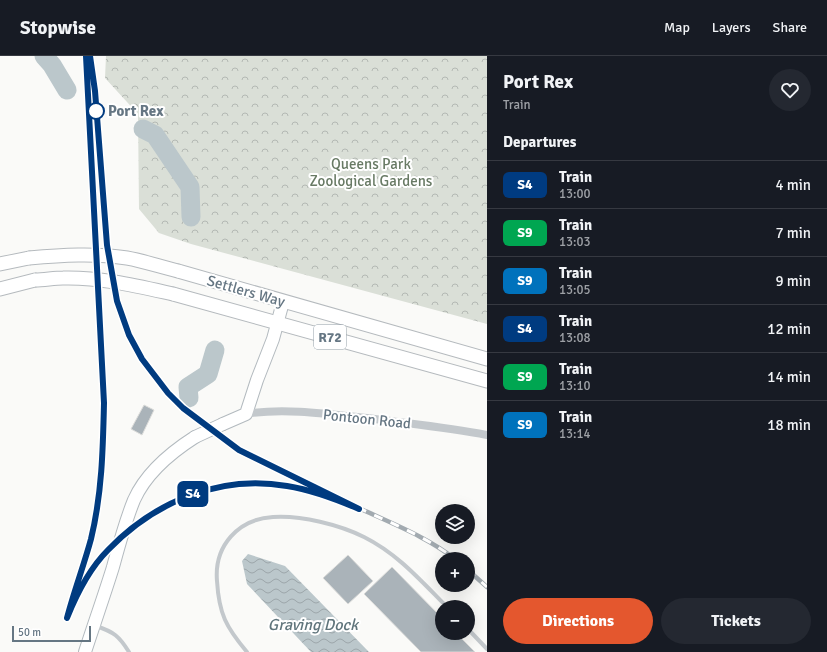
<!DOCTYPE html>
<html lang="en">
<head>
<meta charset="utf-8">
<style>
  :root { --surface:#171b24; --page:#242831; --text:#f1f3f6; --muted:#9ea1a6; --line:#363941; --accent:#e4572e }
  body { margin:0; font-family:Signika,sans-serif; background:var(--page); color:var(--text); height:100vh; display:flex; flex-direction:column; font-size:15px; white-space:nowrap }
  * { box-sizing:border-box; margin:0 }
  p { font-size:13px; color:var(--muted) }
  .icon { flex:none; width:22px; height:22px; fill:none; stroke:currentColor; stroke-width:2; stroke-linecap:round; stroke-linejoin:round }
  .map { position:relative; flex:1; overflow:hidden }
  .drawer { display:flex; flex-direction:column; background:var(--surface); width:340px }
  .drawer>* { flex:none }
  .badge { padding:0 8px; border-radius:6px; font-size:14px; line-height:26px }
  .tools { position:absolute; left:435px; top:448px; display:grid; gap:8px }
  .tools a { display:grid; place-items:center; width:40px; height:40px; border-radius:50%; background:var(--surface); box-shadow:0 4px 16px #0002; font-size:20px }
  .scale { position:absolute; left:12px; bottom:10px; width:79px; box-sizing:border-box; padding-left:4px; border:2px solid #657683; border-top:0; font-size:11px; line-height:14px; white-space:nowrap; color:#657683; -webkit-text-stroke:3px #fff; paint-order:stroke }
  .map>.badge { position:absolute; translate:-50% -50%; box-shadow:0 0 0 2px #fff }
  h2 { padding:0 16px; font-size:15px; line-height:36px }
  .round { display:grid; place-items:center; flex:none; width:42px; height:42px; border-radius:21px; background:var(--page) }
  .overview { display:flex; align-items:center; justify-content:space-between; height:68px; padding:0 16px }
  h1 { font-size:19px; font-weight:800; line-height:30px }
  .button { display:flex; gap:8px; margin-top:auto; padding:8px 16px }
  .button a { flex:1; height:46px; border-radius:24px; background:var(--accent); color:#fff; font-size:16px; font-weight:800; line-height:46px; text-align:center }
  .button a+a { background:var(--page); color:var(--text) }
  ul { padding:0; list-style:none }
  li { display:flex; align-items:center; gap:12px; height:48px; padding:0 16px; border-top:1px solid var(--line) }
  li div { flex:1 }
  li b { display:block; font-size:15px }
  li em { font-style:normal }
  li .badge { min-width:44px; font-weight:700; text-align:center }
  header { display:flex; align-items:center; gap:24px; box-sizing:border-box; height:56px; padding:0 20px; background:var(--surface); border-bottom:1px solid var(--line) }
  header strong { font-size:19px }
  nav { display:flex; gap:22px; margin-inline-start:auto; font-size:14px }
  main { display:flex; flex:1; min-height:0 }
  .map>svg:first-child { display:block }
  .park { fill:url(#park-crowns) }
  .water { fill:url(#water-waves) }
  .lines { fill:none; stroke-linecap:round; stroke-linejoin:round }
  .river { stroke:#bbc7cb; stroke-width:19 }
  .building { fill:#aab3b9; stroke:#dcdcda }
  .secondary-casing { stroke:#b3babf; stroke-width:14 }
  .primary-casing { stroke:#b5babe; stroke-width:15 }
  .lane { stroke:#c3c8cc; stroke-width:4 }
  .street { stroke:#c3c8cc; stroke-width:8 }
  .secondary { stroke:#fff; stroke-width:12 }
  .primary { stroke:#fff; stroke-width:13 }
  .rail-casing { stroke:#a2aab0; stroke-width:4.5 }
  .rail { stroke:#fff; stroke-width:3; stroke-dasharray:9; stroke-linecap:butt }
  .secondary-bridge-casing { stroke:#b3babf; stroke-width:14; stroke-linecap:butt }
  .primary-bridge-casing { stroke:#b5babe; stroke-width:15; stroke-linecap:butt }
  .secondary-bridge { stroke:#fff; stroke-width:12 }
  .primary-bridge { stroke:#fff; stroke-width:13 }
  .line-casing { stroke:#fff; stroke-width:9 }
  .line { stroke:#003b80; stroke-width:6 }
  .stop-dot { fill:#fff; stroke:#003b80; stroke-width:2 }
  .labels { text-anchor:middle; stroke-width:4; stroke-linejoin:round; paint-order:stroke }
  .shield { fill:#fff; stroke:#939fa8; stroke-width:1 }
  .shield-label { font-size:14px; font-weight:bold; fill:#657683 }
  .stop-label { font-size:15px; font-weight:bold; fill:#657683; stroke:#fff; text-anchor:start }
  .park-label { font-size:15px; fill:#687a64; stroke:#fff }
  .street-label { font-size:15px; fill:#657683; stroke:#fff }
  .water-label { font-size:16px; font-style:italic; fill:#60757c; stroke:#fff }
</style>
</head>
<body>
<header>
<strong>Stopwise</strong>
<nav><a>Map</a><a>Layers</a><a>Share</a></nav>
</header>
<main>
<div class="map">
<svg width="487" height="596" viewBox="0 0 487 596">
  <defs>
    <pattern id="park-crowns" width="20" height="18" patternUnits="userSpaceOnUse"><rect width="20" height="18" fill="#dadfd7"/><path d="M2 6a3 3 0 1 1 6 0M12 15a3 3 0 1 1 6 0" fill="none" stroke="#b4b9b4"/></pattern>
    <pattern id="water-waves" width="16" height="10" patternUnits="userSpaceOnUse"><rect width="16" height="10" fill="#bbc7cb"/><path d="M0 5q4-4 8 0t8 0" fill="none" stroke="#9ca6aa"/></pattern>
  </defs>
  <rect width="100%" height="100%" fill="#fafaf8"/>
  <polygon class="park" points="106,0 487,0 487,268 191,188 159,177 139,153 138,58 105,22"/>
  <polygon class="water" points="248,498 285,510 369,596 311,596 247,528 242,505"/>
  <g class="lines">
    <g class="river">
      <polyline points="44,0 52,9 67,34"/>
      <polyline points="143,73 155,79 190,131 191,161"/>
      <polyline points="189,342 188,331 208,318 215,294"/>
    </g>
  </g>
  <g class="building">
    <polygon points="144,349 154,354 142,379 131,373"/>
    <polygon points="348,499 373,525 348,548 323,522"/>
    <polygon points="392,511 442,562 442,577 456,577 475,596 421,596 364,538"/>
  </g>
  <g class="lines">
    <defs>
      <g id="secondary">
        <polyline points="223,368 246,358 257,324 273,283 283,246"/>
        <path d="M85,596C94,568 104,540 113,511C119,489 125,466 134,444C146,417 170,397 195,381"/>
      </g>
      <g id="primary">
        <polyline points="0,208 29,202"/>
        <polyline points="178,215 487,303"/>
        <polyline points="0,233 35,224"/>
        <polyline points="173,238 487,325"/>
      </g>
    </defs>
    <use href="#secondary" class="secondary-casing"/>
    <use href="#primary" class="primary-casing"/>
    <g class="lane">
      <path d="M96,570C114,576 119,580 129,596"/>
      <polyline points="468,573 487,593"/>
      <path d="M247,596C226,571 219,558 217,525C214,490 238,463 273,461C301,459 340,469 364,481C398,498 421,525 447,551"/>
    </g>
    <path class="street" d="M246,358C285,351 336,359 375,363C412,368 450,372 487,379"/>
    <use href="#secondary" class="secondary"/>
    <use href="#primary" class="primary"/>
    <defs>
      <g id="rail">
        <path d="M90,0C97,49 100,98 104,148C107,191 111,238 129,279C154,334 208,379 262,405C295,421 327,438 361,453C393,468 427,481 455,503"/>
        <path d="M143,463C194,430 257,417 316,437"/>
        <polyline points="468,514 487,531"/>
        <polyline points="79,536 91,515 107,494"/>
        <path d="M70,550C80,519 90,489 96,458C102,421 103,384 104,347L87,12"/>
      </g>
    </defs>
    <use href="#rail" class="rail-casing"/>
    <use href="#rail" class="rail"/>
    <defs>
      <polyline id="secondary-bridge" points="195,381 223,368"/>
      <g id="primary-bridge">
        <path d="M29,202C62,199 95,197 127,202C144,205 161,211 178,215"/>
        <path d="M35,224C44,224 54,222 63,222C100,221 137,230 173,238"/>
      </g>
    </defs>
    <use href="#secondary-bridge" class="secondary-bridge-casing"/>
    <use href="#primary-bridge" class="primary-bridge-casing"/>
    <use href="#secondary-bridge" class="secondary-bridge"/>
    <use href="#primary-bridge" class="primary-bridge"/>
  </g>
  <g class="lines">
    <defs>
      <path id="line" d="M86,0L104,347C103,392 102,438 91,483C84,509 74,535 67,562C77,537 89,513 108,494C154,446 220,418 287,430C312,434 336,443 359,453L239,394L183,352L168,337L142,303L129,279L117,245L107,189L95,35L90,0"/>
    </defs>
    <use href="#line" class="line-casing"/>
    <use href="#line" class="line"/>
  </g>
  <circle class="stop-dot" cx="96" cy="55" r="8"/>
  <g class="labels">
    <rect class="shield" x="314" y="269" width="32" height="24" rx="3"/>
    <g class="shield-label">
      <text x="330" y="286">R72</text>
    </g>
    <g class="stop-label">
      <text x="108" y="60">Port Rex</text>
    </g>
    <g class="park-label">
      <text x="371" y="113">Queens Park<tspan x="371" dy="17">Zoological Gardens</tspan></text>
    </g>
    <g class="street-label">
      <text transform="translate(246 235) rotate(16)" y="5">Settlers Way</text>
      <text transform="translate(367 363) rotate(6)" y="5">Pontoon Road</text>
    </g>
    <g class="water-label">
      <text x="313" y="574">Graving Dock</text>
    </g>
  </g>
</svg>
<div class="tools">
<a><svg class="icon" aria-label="layers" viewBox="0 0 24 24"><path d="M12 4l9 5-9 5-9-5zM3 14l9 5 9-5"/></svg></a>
<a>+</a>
<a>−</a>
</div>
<div class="scale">50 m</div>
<b class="badge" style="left:193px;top:438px;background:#003b80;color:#fff">S4</b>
</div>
<section class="drawer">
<div class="overview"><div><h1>Port Rex</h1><p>Train</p></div><a class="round"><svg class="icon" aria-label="heart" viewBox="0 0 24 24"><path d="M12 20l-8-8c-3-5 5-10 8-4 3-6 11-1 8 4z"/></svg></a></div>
<h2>Departures</h2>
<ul>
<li><span class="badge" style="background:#003b80;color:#fff">S4</span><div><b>Train</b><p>13:00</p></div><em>4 min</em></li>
<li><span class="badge" style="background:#00a651;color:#fff">S9</span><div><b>Train</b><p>13:03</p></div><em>7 min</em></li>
<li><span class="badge" style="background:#0072bc;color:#fff">S9</span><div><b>Train</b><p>13:05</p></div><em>9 min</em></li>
<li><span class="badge" style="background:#003b80;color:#fff">S4</span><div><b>Train</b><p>13:08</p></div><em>12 min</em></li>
<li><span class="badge" style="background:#00a651;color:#fff">S9</span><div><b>Train</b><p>13:10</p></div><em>14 min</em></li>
<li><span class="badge" style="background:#0072bc;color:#fff">S9</span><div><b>Train</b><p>13:14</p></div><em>18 min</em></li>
</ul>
<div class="button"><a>Directions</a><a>Tickets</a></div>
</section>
</main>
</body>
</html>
